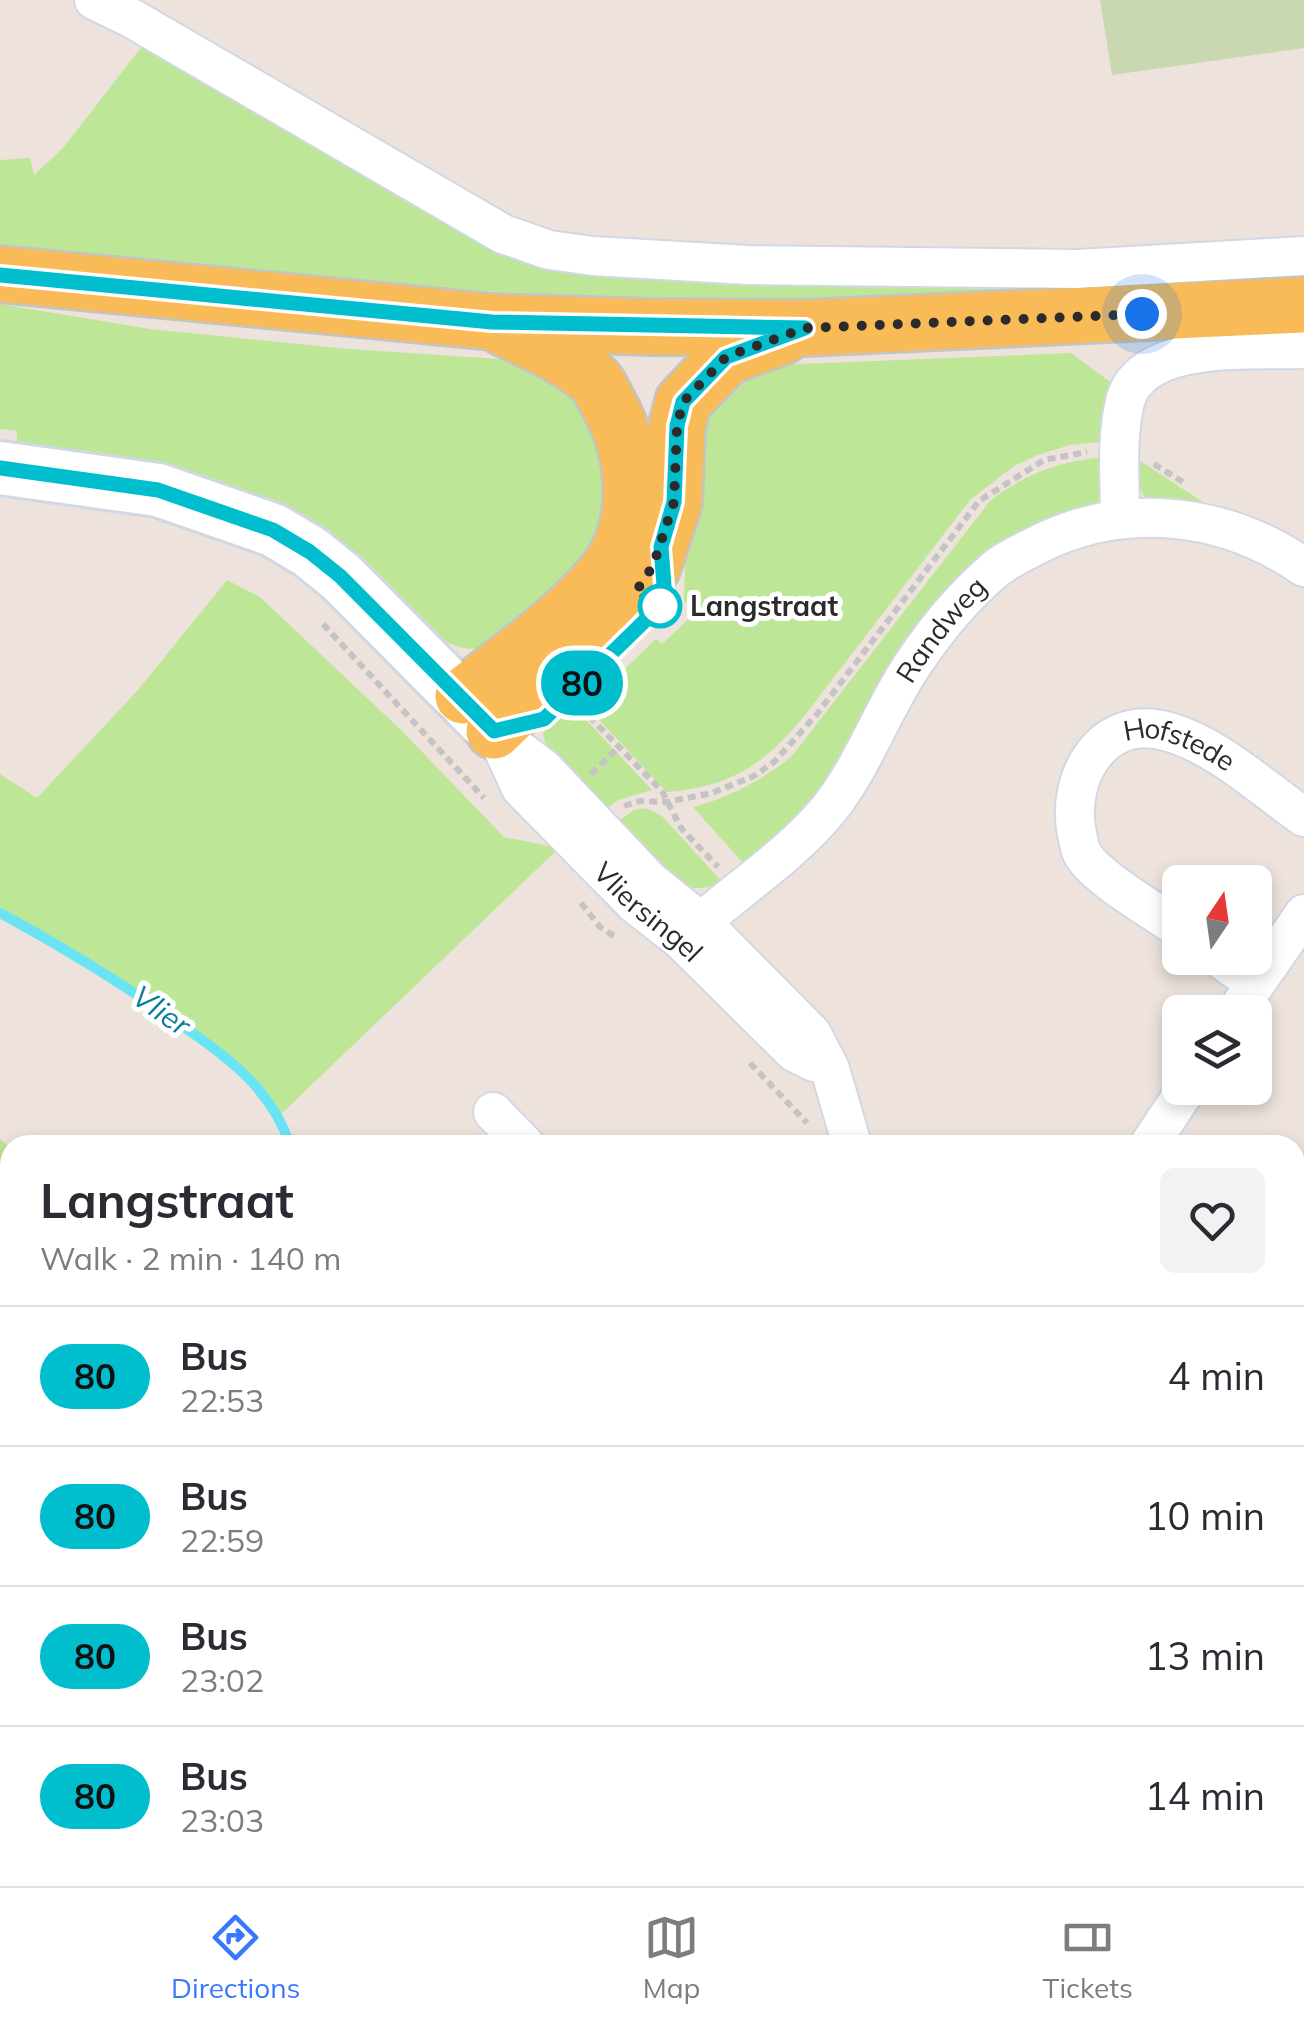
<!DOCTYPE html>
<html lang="en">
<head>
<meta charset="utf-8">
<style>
  :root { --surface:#fff; --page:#f2f2f3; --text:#2b2b33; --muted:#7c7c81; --line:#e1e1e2; --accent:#3879ff }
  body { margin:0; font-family:Mulish,sans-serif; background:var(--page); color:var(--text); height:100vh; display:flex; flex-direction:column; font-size:38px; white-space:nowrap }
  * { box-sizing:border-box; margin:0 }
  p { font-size:32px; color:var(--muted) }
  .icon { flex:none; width:55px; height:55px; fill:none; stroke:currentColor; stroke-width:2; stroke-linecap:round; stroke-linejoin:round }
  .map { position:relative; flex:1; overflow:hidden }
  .details { position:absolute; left:0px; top:1135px; width:1305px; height:752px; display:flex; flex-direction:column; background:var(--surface); border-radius:30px 30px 0 0; box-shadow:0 5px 15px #0003 }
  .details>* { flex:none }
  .badge { padding:0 20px; border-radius:32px; font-size:35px; line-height:65px }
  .needle { width:65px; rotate:13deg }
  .buttons { position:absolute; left:1162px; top:865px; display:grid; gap:20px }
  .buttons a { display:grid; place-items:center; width:110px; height:110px; border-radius:15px; background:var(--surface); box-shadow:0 5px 15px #0003; font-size:50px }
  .you { position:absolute; width:50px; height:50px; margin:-25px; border:8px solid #fff; border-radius:50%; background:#1a73e8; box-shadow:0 0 0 15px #1a73e833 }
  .map>.badge { position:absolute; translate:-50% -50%; box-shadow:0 0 0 5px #fff }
  .round { display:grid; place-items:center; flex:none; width:105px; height:105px; border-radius:15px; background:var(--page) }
  .headline { display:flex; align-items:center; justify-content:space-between; height:170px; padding:0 40px }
  h1 { font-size:48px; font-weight:700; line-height:75px }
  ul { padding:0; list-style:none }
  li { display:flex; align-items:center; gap:30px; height:140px; padding:0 40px; border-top:2px solid var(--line) }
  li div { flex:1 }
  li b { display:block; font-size:38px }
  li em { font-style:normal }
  li .badge { min-width:110px; font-weight:700; text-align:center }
  .dock { display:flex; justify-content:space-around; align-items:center; height:140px; border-top:2px solid var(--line); background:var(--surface); font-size:28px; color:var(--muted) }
  .dock a { display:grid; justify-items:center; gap:5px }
  .dock .on { color:var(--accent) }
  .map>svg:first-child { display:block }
  .green { fill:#bde796 }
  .cemetery { fill:#cad8b2 }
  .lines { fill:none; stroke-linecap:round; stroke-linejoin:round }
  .stream { stroke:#6ae4f5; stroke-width:10 }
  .street-casing { stroke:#d1d8e4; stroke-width:42 }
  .secondary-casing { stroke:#d1d8e4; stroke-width:58 }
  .primary-casing { stroke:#c4c4c4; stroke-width:60 }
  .path { stroke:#c4c4c4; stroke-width:6; stroke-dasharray:8 5; stroke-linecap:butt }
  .street { stroke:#fff; stroke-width:38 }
  .secondary { stroke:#fff; stroke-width:52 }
  .primary { stroke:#f8bb57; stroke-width:55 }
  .line-casing { stroke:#fff; stroke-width:22 }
  .line { stroke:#00becd; stroke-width:15 }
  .walk { stroke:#2b2b2b; stroke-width:10; stroke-dasharray:0 18 }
  .stop-dot { fill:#fff; stroke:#00becd; stroke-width:5 }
  .labels { text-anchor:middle; stroke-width:10; stroke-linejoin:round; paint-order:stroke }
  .stop-label { font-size:28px; font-weight:bold; fill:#2b2b2b; stroke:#fff; text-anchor:start }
  .street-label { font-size:28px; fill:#2b2b2b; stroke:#fff }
  .water-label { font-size:30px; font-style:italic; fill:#077e9c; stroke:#fff }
</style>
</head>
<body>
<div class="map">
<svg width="1304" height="1886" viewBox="0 0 1304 1886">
  <rect width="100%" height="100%" fill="#ede3dc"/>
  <g class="green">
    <path d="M143,45L496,248L1304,271V277C1116,288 927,300 739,299C492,298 246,276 2,245L0,250V160L30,158L34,175L63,148Z"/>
    <path d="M0,304L150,329L349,349L513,360L545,368L604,424V543L492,648C453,654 433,636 407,610L16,452L17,431L0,429Z"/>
    <path d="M1071,353L1117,387L1102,442L1070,445L1038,455L1014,466L970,500L805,715C764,765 732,786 667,792L586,706L656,639L662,644L695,613L684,600L688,442L716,388L774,365Z"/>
    <path d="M1105,457C1105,469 1109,487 1105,497C1096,518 1060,522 1041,528L795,828L743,863L693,807C730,797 761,781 791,757L990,501C1026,473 1060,461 1105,457Z"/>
    <polygon points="1134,457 1223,515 1146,500 1136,480"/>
    <polygon points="227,580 260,597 401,730 504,837 559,848 278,1117 237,1069 96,970 0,916 0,774 37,798 138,690"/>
    <polygon points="572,705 652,790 618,800 597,816 548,756 543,733"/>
    <polygon points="646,808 662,816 723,883 704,888 683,888 610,827 634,810"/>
    <polygon points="0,1139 10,1148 10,1283 0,1293"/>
    <polygon points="10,1327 10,1878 895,1878 903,1886 0,1886 0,1337"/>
  </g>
  <polygon class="cemetery" points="1100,0 1304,0 1304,48 1112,75"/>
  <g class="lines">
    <path class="stream" d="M0,913C59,945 109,975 165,1014C217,1050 269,1082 290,1145"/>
    <defs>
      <g id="street">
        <polyline points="94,0 133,19 503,234 549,250 593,256 748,265 1078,269 1304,256"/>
        <path d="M1120,517C1120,480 1116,438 1125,402C1140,339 1254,351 1304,349"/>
        <polyline points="494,731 544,769 650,881 700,921 812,1034 830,1069 852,1145"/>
        <path id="s1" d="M497,736L521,788L635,904L681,940L794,1052L814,1062"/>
        <path id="s2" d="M1180,929C1155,911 1099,880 1083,855C1079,849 1079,841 1077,834C1065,776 1104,712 1169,732C1218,746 1262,788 1304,817"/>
        <path id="s3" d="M681,940C729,894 787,860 829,809C864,765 882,710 913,664C935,631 962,598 992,572C1005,560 1022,553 1037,545C1124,501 1224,512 1304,567"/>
        <polyline points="1219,958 1255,983"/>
        <polyline points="1236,1012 1304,914"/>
        <polyline points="493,1112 525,1145"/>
        <polyline points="1149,1145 1187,1088"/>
        <polyline points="1295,1248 1304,1255"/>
        <polyline points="1295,1651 1304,1653"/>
        <polyline points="1054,1878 1066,1886"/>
      </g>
      <polyline id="secondary" points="0,468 158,490 273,530 310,552 341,577 492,729"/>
      <g id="primary">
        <polyline points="0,274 493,322 651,327 805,328 1304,305"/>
        <path d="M463,696C511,658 563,623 603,576C643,528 637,454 608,403C603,394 599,383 591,377C566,356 534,343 504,328"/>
        <polyline points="494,731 635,593 653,566 674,502 677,426 683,402 726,357 783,336"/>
      </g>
    </defs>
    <use href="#street" class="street-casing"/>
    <use href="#secondary" class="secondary-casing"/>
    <use href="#primary" class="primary-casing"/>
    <g class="path">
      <polyline points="1154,464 1186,484"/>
      <polyline points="323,624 484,798"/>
      <polyline points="580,707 662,791 681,828 718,867"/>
      <polyline points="591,774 619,747"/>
      <polyline points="624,806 640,801 666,802 712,793 754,776 774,762 817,714 979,501 1044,460 1087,452"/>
      <polyline points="581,903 600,927 614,936"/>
      <polyline points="750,1063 807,1123"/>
      <polyline points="0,1551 10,1512"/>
      <polyline points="0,1708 10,1718"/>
      <polyline points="169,1878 177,1886"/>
      <polyline points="741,1878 749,1886"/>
      <polyline points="588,1886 596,1878"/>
      <polyline points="986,1886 994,1878"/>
    </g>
    <use href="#street" class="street"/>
    <use href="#secondary" class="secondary"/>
    <use href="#primary" class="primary"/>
  </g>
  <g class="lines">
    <defs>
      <polyline id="line" points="0,275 492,322 805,328 726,357 683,402 677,426 674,502 661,547 665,598 659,607 544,719 494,731 340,576 310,552 273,530 158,490 0,468"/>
    </defs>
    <use href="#line" class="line-casing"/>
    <use href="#line" class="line"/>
    <polyline class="walk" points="660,606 635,593 653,566 674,502 677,426 683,402 726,357 805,328 1142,314"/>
  </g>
  <circle class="stop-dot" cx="660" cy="606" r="20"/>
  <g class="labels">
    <g class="stop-label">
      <text x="690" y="616">Langstraat</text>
    </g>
    <g class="street-label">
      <text dy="10" stroke="none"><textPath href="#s3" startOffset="410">Randweg</textPath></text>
      <text dy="10" stroke="none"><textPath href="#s2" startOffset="325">Hofstede</textPath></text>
      <text dy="10" stroke="none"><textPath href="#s1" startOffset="235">Vliersingel</textPath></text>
    </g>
    <g class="water-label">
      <text transform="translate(161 1011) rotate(35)" y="10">Vlier</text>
    </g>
  </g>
</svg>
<div class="buttons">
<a><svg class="needle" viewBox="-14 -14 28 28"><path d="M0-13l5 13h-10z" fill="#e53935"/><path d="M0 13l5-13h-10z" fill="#7c7c81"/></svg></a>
<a><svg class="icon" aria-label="layers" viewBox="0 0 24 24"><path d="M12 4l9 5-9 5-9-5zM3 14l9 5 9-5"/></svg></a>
</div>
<div class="you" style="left:1142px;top:314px"></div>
<b class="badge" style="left:582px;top:683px;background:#00becd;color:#111">80</b>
<section class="details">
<div class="headline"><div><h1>Langstraat</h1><p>Walk · 2 min · 140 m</p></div><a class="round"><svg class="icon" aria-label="heart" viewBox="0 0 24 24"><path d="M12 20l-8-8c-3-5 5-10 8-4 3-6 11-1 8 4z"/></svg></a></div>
<ul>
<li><span class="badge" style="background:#00becd;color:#111">80</span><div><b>Bus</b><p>22:53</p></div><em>4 min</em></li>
<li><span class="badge" style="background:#00becd;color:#111">80</span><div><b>Bus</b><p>22:59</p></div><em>10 min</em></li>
<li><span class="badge" style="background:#00becd;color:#111">80</span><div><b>Bus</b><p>23:02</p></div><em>13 min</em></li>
<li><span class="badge" style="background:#00becd;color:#111">80</span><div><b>Bus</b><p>23:03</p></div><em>14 min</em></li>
</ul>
</section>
</div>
<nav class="dock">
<a class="on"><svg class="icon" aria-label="directions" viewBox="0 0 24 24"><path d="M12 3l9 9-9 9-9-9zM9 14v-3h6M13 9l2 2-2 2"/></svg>Directions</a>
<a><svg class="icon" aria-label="map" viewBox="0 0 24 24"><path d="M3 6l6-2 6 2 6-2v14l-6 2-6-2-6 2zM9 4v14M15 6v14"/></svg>Map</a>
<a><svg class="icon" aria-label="tickets" viewBox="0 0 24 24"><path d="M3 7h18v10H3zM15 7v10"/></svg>Tickets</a>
</nav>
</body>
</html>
